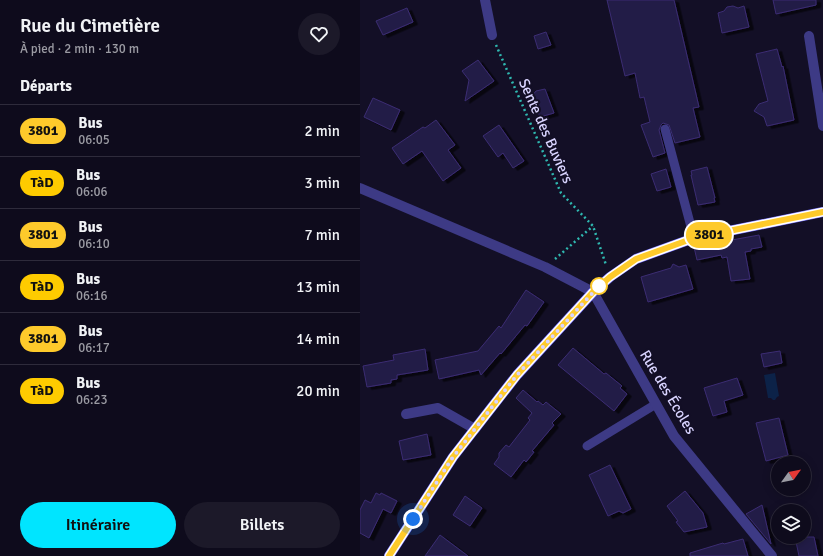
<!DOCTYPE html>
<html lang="fr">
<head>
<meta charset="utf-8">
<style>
  :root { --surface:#0e0b1c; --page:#1c1929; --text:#f1f3f6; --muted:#9b9ba3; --line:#2e2b3b; --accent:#00e5ff }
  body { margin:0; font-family:Signika,sans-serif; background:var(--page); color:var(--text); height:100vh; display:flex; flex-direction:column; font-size:15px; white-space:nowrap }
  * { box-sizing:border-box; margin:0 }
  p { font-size:13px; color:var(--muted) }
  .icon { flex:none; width:22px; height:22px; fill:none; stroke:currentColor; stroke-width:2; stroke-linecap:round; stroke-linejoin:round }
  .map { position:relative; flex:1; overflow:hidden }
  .side { display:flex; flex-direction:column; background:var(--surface); width:360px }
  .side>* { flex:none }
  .badge { padding:0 8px; border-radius:13px; font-size:14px; line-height:26px }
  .needle { width:26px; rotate:57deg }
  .fabs { position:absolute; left:411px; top:456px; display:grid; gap:8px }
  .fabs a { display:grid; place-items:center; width:40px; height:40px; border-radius:50%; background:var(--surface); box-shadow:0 2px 10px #0003,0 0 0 1px var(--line); font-size:20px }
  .you { position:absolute; width:20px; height:20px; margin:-10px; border:3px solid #fff; border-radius:50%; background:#1a73e8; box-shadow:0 0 0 6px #1a73e833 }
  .map>.badge { position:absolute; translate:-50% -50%; box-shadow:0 0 0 2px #fff }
  h2 { padding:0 20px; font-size:15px; line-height:36px }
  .round { display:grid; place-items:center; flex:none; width:42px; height:42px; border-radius:21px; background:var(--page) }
  .headline { display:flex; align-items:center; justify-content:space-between; height:68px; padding:0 20px }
  h1 { font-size:19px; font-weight:600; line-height:30px }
  .cta { display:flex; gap:8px; margin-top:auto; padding:8px 20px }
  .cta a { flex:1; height:46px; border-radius:24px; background:var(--accent); color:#111; font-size:16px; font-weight:600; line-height:46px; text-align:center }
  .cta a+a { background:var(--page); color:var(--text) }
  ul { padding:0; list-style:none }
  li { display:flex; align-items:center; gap:12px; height:52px; padding:0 20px; border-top:1px solid var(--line) }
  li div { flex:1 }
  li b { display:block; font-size:15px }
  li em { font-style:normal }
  li .badge { min-width:44px; font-weight:700; text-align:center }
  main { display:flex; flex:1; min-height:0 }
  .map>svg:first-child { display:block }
  .water { fill:#0c2248 }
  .building { fill:#241b47; stroke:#3b2d73; filter:url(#shadow) }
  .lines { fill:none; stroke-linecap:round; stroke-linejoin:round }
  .path { stroke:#2fb8b0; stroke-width:2.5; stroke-dasharray:2 3; stroke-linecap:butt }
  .service { stroke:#3d3a85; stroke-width:9 }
  .minor { stroke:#3d3a85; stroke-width:10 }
  .secondary { stroke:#6f6bff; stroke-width:10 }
  .line-casing { stroke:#fff; stroke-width:9 }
  .line { stroke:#feca2b; stroke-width:6 }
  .walk { stroke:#d9d4ff; stroke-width:4; stroke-dasharray:0 7.2 }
  .stop-dot { fill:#fff; stroke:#feca2b; stroke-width:2 }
  .labels { text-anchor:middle; stroke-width:4; stroke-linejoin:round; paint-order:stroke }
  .street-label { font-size:15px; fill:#d9d4ff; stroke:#130f26 }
</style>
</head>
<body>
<main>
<section class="side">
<div class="headline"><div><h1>Rue du Cimetière</h1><p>À pied · 2 min · 130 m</p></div><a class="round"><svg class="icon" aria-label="heart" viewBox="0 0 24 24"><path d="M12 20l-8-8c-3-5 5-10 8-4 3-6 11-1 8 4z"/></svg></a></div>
<h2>Départs</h2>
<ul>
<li><span class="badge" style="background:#feca2b;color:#111">3801</span><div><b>Bus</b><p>06:05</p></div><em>2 min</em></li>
<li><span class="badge" style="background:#fecb00;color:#111">TàD</span><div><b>Bus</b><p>06:06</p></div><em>3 min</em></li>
<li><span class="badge" style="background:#feca2b;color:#111">3801</span><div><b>Bus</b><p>06:10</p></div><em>7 min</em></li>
<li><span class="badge" style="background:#fecb00;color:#111">TàD</span><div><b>Bus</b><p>06:16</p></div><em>13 min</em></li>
<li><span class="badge" style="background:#feca2b;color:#111">3801</span><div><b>Bus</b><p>06:17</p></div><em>14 min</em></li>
<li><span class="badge" style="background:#fecb00;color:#111">TàD</span><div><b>Bus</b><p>06:23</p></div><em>20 min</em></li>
</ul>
<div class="cta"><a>Itinéraire</a><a>Billets</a></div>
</section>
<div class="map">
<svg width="463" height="556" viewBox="0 0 463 556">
  <defs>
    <filter id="shadow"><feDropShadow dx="4.5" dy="2.5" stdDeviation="0" flood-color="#0009"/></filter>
  </defs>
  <rect width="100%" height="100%" fill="#130f26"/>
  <polygon class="water" points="415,373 419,396 417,397 415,400 413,400 411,398 408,398 404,375"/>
  <g class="building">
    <polygon points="247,0 314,0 339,107 333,108 340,137 315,143 309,125 303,123 301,125 299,130 305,153 293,157 281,125 290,122 284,97 280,98 275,73 265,76"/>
    <polygon points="413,0 456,0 456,5 416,14"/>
    <polygon points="373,6 378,8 384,6 389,27 362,33 358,13 364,11 367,7"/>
    <polygon points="47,8 53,22 23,35 16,21"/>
    <polygon points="186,32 191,45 178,49 174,36"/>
    <polygon points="417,49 422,67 423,66 434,120 407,126 404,117 394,111 399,104 408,101 396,54"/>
    <polygon points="118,60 134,81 105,101 109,80 102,71"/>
    <polygon points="185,89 194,113 180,117 172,96 176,91"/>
    <polygon points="13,98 40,110 31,130 4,117"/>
    <polygon points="76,120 95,145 88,150 101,168 83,181 62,151 43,164 32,148 63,127 65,128"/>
    <polygon points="139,125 164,161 153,168 143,153 138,157 123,136"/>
    <polygon points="347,167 355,198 354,198 355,202 338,205 331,175 332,175 331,171"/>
    <polygon points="306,169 311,187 297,191 291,174"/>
    <polygon points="399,235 402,247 391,249 391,251 385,252 390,279 371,281 367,257 362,258 361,255 337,260 334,247"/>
    <polygon points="313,264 319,267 326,265 333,289 288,302 281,277 311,268"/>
    <polygon points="166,290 184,302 167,326 165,325 141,354 140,353 121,375 119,370 79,379 75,360 118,351 139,326 141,328"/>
    <polygon points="213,348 244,374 246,373 262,386 260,388 267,394 254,411 198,365"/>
    <polygon points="65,349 68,370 37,375 37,379 31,380 31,383 7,387 3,366 34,360 33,355"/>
    <polygon points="420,351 422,363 404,367 401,354"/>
    <polygon points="377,378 383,395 364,401 367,412 353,416 344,388"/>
    <polygon points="163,390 177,402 178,401 183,405 186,402 201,414 192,423 194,425 172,451 174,452 166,462 164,460 151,477 134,464 139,457 139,453 146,445 149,447 170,420 168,418 172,413 156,398"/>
    <polygon points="419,418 428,455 406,461 396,423"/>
    <polygon points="67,434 71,455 43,460 39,441"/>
    <polygon points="250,465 271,509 263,513 259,511 248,516 229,475"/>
    <polygon points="325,491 343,513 347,527 324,532 316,522 318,521 307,506"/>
    <polygon points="16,493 20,495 21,493 37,501 31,513 23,509 9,538 0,533 0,510 5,500 11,503"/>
    <polygon points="105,496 122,508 110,526 93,515"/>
    <polygon points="402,505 411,544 386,514"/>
    <polygon points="80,535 108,556 65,556"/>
    <polygon points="435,537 454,537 458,556 439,556"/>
    <polygon points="383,539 388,556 330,556 330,553 363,543 364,544"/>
  </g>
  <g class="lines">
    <g class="path">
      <polyline points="136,45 201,193 233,226 246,265"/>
      <polyline points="195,259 233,226"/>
    </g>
    <g class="service">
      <polyline points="305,129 334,238"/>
      <polyline points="227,446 296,404"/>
    </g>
    <g class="minor">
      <polyline points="125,0 132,35"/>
      <polyline points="449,36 463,126"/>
      <polyline points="0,188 185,267 233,292 314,436 412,556"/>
      <polyline points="46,414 78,408 115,429"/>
    </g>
    <polyline class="secondary" points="29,556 93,457 157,375 233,292 250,277 276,259 334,238 463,212"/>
  </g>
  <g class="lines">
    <defs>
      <polyline id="line" points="29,556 93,457 157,375 233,292 250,277 276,259 334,238 463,212"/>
    </defs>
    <use href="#line" class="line-casing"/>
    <use href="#line" class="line"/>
    <polyline class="walk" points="53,519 93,457 157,375 239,286"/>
  </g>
  <circle class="stop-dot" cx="239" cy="286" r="8"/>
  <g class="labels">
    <g class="street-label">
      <text transform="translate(186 131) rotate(66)" y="5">Sente des Buviers</text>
      <text transform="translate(308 392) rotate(59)" y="5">Rue des Écoles</text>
    </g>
  </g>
</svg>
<div class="fabs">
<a><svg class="needle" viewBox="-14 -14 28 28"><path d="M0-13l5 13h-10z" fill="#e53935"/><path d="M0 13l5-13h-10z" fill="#9b9ba3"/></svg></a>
<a><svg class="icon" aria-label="layers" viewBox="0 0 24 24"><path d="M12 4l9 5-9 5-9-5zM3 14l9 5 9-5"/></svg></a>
</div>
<div class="you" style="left:53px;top:519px"></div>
<b class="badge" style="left:349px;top:235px;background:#feca2b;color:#111">3801</b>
</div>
</main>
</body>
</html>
